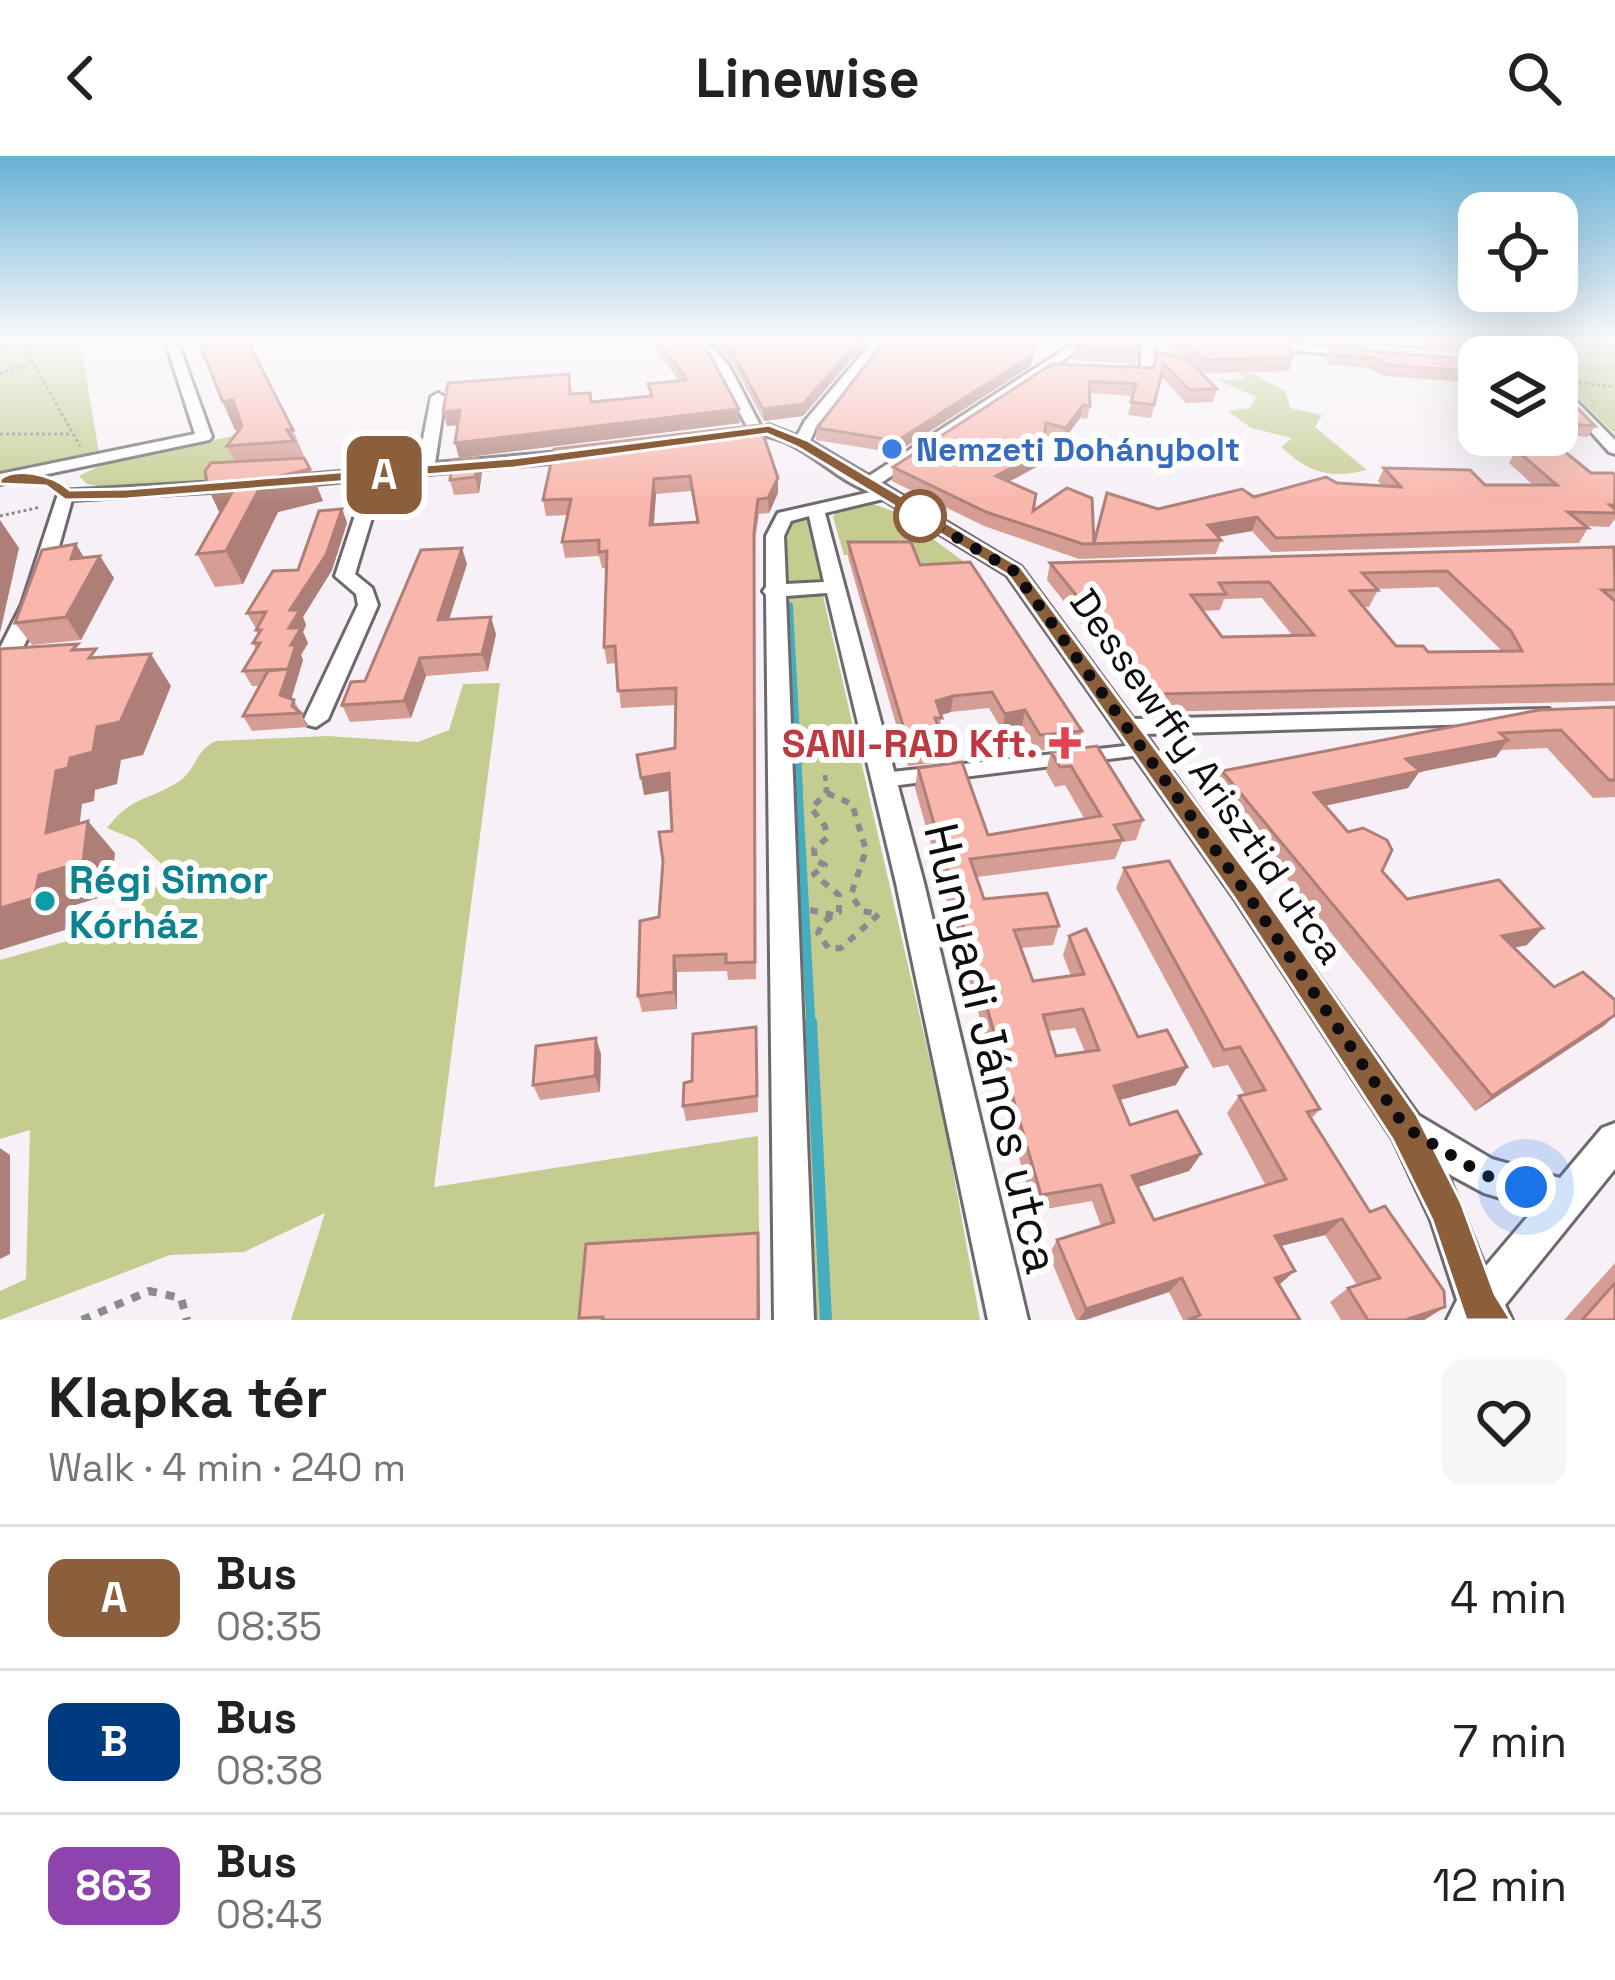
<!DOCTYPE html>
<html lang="en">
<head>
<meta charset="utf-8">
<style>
  :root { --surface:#fff; --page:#f6f6f6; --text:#222; --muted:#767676; --line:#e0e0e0 }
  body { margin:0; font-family:"Space Grotesk",sans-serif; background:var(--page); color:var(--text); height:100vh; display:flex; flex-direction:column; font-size:45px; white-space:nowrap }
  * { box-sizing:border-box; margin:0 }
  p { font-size:39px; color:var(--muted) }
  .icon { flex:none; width:66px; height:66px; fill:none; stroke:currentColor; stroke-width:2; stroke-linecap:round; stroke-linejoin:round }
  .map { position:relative; height:1164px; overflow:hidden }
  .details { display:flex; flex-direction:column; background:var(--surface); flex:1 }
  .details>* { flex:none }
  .badge { padding:0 24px; border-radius:18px; font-size:42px; line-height:78px }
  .buttons { position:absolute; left:1458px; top:36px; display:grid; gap:24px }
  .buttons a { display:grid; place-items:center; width:120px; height:120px; border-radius:24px; background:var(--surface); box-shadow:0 12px 48px #0002; font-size:60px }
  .you { position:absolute; width:60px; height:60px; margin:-30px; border:9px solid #fff; border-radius:50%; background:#1a73e8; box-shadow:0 0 0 18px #1a73e833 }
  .map>.badge { position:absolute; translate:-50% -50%; box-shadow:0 0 0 6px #fff }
  .round { display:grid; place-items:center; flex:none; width:126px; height:126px; border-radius:24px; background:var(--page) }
  .headline { display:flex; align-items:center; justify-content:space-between; height:204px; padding:0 48px }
  h1 { font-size:57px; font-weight:800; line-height:90px }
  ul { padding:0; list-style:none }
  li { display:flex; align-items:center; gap:36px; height:144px; padding:0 48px; border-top:3px solid var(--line) }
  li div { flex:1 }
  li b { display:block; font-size:45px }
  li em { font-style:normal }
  li .badge { min-width:132px; font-weight:700; text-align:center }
  header { display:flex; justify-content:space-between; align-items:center; height:156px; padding:0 48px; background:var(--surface); font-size:54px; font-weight:800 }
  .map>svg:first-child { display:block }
  .green { fill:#c5cc90 }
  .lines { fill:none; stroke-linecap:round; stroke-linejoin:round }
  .stream-far2 { stroke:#45adc0; stroke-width:8 }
  .stream-far1 { stroke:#45adc0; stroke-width:9 }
  .stream { stroke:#45adc0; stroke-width:12 }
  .pedestrian-casing { stroke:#6e696e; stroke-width:6 }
  .minor-casing { stroke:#6e696e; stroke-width:6 }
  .path-far3 { stroke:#8e898e; stroke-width:3; stroke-dasharray:3 3; stroke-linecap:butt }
  .path-far2 { stroke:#8e898e; stroke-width:4.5; stroke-dasharray:6 6; stroke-linecap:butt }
  .path-far1 { stroke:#8e898e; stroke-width:6; stroke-dasharray:8 8; stroke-linecap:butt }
  .path { stroke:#8e898e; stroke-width:8; stroke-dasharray:9 9; stroke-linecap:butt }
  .pedestrian { fill:#fff; fill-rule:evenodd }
  .minor { fill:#fff; fill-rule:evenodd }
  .wall { fill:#d59d94; fill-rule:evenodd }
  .shaded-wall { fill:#ae7f78 }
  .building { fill:#f8b6ac; stroke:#ae7f78; stroke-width:3; fill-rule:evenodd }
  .line { fill:#8b5e3c; stroke:#fff; stroke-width:3 }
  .walk { stroke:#0e0c0e; stroke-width:12; stroke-dasharray:0 21.6 }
  .shop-dot { fill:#3f7fe0; stroke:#fff; stroke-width:4.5 }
  .stop-dot { fill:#fff; stroke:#8b5e3c; stroke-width:6 }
  .health-dot { fill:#e0444e; stroke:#fff; stroke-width:4.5 }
  .culture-dot { fill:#0f9aa8; stroke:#fff; stroke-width:4.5 }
  .labels { text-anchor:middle; stroke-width:12; stroke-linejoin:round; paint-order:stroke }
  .far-shop-label { font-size:33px; font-weight:bold; fill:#366cbe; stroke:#fff; text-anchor:start }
  .health-label { font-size:39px; font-weight:bold; fill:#be3a42; stroke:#fff; text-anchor:end }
  .street-label { font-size:39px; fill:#0e0c0e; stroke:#fff }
  .culture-label { font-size:39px; font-weight:bold; fill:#0d838f; stroke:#fff; text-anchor:start }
  .near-street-label { font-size:48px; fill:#0e0c0e; stroke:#fff }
</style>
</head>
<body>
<header><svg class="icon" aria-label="back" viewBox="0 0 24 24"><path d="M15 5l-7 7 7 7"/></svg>Linewise<svg class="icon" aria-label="search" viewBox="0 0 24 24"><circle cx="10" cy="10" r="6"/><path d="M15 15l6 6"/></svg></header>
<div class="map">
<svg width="1615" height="1164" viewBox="0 0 1615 1164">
  <rect width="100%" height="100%" fill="#f7f1f7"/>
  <g class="green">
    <polygon points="0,184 80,184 99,297 0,318"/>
    <polygon points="1534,184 1615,184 1615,278 1562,226 1557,219 1557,201 1545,201"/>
    <path d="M1239,216L1252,217L1286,236L1290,252L1322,259L1315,271L1367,314C1328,323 1310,317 1281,291L1292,282L1251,272L1228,255L1250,252L1256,241L1218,224L1245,223Z"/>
    <polygon points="247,277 238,323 104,331 87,328 79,320 105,307"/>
    <polygon points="868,346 898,357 975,414 923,422 906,396 844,399 833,361 841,350"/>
    <polygon points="805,360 809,362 823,419 820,424 793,428 784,422 784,372 786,366"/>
    <polygon points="816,437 823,440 945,970 980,1164 816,1164 783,446 792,438"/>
    <path d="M500,527L434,1031L758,980L760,1164H291L325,1057L244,1096L170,1099L0,1164V1135L26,1123L30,974L0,983V804L121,770L170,716L136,684L107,672C133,639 146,646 178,626C196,615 195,594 216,585L328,580L418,586L449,574L463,528Z"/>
  </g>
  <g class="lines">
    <polyline class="stream-far2" points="789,450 799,635"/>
    <polyline class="stream-far1" points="798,632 811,869"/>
    <polyline class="stream" points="811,866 826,1164"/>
    <defs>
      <polygon id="pedestrian" points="1143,588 1152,594 1149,598 883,631 876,629 874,624 876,619 883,617"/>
      <g id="minor">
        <polygon points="165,184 177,184 212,281 209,284 0,328 0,318 195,278"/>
        <path d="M691,184H704L728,208L762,273L769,269L797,280L805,265L874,184H887L817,269L810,285L869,320L1079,184H1093L881,327L1021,411L1133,563L1549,553L1553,558L1549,563L1541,566L1145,578L1418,959L1492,1003L1560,1022L1602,972L1615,967V1013L1505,1149L1512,1164H1447L1457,1144L1431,1064L1393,983L1235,743L1007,419L883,343L825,357L924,727L1028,1164H988L896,727L827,437L786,440L814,1164H774L766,439L763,435L766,431V380L778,357L871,336C829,322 803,280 751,278L715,210ZM809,360L824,426L786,428L784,380L791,365ZM1447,1017L1484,1037L1535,1052L1485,1111Z"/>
        <polygon points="1141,184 1153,184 1155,216 1148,220 1119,219 1119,213 1141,212"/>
        <polygon points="1209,184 1362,192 1368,196 1362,200 1215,188"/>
        <polygon points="1519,184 1531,184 1542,201 1528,201"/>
        <polygon points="1557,226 1615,284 1615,298 1609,296 1557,238"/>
        <polygon points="438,237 445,241 435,307 583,294 591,299 583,304 384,322 355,418 372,432 378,449 328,563 316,571 308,569 304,563 358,449 356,438 335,420 367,323 283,331 275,326 283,321 418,309 431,241"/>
        <path d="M237,325L243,326V334L72,344C62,378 30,509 0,521V492L22,448L59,335Z"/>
      </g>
    </defs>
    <use href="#pedestrian" class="pedestrian-casing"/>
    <use href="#minor" class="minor-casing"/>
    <g class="path-far3">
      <polyline points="20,184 80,290"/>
      <polyline points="1549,187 1615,192"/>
      <polyline points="0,191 40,184"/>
      <polyline points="23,192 71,184"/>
      <polyline points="0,218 32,206"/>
      <polyline points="1579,227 1615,231"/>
      <polyline points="0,278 72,278"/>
      <polyline points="0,360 41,351"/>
    </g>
    <polyline class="path-far2" points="825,619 827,635"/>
    <g class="path-far1">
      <polyline points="826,632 827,637"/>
      <polygon points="827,637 852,648 866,694 851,739 862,755 879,758 841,792 829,793 818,777 823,766 839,756 839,739 814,718 825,709 815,704 814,693 827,682 825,670 811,652"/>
      <polyline points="810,754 833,759"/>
    </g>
    <polyline class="path" points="82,1164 149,1135 181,1142 187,1164"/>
    <use href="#pedestrian" class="pedestrian"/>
    <use href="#minor" class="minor"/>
  </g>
  <g class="wall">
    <polygon points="651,184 698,184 740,267 459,302 458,269 447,270 572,232 572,238 590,237 592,246 650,241 648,228 679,225 651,187"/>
    <polygon points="707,184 868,184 803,260 764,265 731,205"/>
    <polygon points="1161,184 1272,184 1293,202 1289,215 1201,217 1217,233 1213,246 1186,247 1161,220 1151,262 1128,259 1133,240 1090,237 1090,250 1087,263 1080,262 1063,285 1045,280 1040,309 1009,326 1033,355 1094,387 1158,353 1337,327 1382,330 1378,325 1384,312 1485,329 1533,329 1509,307 1516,294 1521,294 1524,290 1591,317 1615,319 1615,363 1609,371 1586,370 1588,372 1579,387 1271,396 1252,375 1218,381 1221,384 1216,398 1079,403 984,370 892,325 893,311 1052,208 1153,212 1182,202"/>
    <polygon points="1316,184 1521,184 1534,201 1483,201 1479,198"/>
    <polygon points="1075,191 1138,195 1135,208 1073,204"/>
    <polygon points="1330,192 1479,204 1479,227 1384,220 1369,212 1330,209 1326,202"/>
    <polygon points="1031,210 896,297 816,284 817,272"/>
    <polygon points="1557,231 1595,270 1588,281 1557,278"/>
    <polygon points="223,246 293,274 323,345 278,356 243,428 215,431 197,398 220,357 208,332 235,306 227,290 240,273 235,274"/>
    <path d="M554,293L778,337L769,357L759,358L754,392L756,823L728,824L727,815L677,816V853L642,856L638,840L659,761L672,675L670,635L644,639L675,592V549L621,552L616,507L607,508L604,491L606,412H602L599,400L565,402L562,386L567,359L546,360L543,344ZM691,335L697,366L654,369L656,338Z"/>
    <polygon points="478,302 482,317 479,337 454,339 450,324"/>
    <polygon points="342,353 347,367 332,414 303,461 306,469 303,476 308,487 301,499 303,504 291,543 294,544 308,571 252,575 243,560 260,530 252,530 243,515 256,493 253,487 258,479 256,474 257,471 255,471 247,457 298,414"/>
    <polygon points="848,386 920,409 1082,575 1077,591 1036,595 1022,570 1002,574 989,552 951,556 941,559 940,576 945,590 943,606 908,610 848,401"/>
    <path d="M1615,391V545L1151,556L1047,424L1050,407ZM1438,431L1499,492L1501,495L1428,496L1396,490L1364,451H1369L1378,434L1376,433ZM1262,442L1292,479L1222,481L1203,455L1220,454L1224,443Z"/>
    <polygon points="84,401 114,422 81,484 32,489 15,467"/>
    <polygon points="467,408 449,464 496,478 488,515 426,520 411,562 350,566 342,549 365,525"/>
    <polygon points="1615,551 1615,641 1593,642 1547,592 1501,594 1496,601 1419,616 1408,632 1325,650 1407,743 1527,789 1514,792 1554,831 1605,869 1475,955 1214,632 1222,615"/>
    <path d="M1051,596L1143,664L1136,684L1122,686L1115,703L977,721L984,743L1059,770L1053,789L1021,792L1033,825L1071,820L1063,799L1069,780L1138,881L1176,929L1120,944L1130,969L1201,998L1189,1015L1138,1031L1154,1064L1266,1030L1227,957L1239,940L1245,939L1228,909L1213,912L1116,732L1124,712L1320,953L1311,963L1370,1056L1445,1151L1424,1164H1341L1330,1146L1348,1132L1357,1129L1325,1079L1281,1090L1279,1129L1300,1164H1183L1169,1136L1085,1164H1076L1049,1099L1057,1084L1101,1070L1092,1045L1034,1055L915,632L918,612L988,679L1084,662L1065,629L1055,631L1046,615ZM1075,872L1085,896L1056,900L1048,875Z"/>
    <polygon points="757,887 758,956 686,965 683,950"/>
    <polygon points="601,898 600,936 540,944 533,929"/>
    <polygon points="1615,1107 1615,1164 1564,1164"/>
  </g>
  <g class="shaded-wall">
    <polygon points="859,184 868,184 803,260 764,265 763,253"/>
    <polygon points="1036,184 1031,210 896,297 897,285"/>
    <polygon points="233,244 246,272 235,274 223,246"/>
    <polygon points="1083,249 1080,262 1063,285 1066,272"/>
    <polygon points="739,253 740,267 459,302 455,287"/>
    <polygon points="460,254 464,269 447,270 443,256"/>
    <polygon points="1042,296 1040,309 994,333 996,320"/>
    <polygon points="478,302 482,317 479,337 475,321"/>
    <polygon points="310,313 323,345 278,356 243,428 226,395 223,364 208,332 239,324 264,324"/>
    <polygon points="778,322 778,337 769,357 768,342"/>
    <polygon points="654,323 656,338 652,385 650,369"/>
    <polygon points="342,353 347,367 332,414 303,461 306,469 303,476 308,487 301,499 303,504 288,554 280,539 291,489 290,454"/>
    <polygon points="1257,361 1252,375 1204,383 1208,369"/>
    <polygon points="0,364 19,392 0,477"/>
    <polygon points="76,388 89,410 71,403"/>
    <polygon points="462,392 467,408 443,481 438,464"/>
    <polygon points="100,400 114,422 81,484 66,461"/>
    <polygon points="491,461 496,478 488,515 482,498"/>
    <polygon points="151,498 171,530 143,599 121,604 117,628 95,634 94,645 82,648 75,708 88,665 115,697 111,738 69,751 65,774 0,794 0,752 46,677 56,615 97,571"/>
    <polygon points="420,502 426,520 411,562 404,545"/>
    <polygon points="953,540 951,556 934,561 936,545"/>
    <polygon points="1025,554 1022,570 1002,574 1005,558"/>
    <polygon points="1508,584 1496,601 1419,616 1408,632 1304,654 1314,637 1406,603"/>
    <polygon points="669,617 672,634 644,639 641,622"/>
    <polygon points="1543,772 1527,789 1487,797 1502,780"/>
    <polygon points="674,800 677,816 677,853 674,836"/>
    <polygon points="1615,859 1605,869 1475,955 1492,940"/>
    <polygon points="596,882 601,898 600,936 595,920"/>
    <polygon points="1187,911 1176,929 1105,948 1114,930"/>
    <polygon points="0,992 10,999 10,1098 0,1103"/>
    <polygon points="1201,998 1189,1015 1122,1036 1132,1020"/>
    <polygon points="1342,1063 1325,1079 1260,1095 1275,1080"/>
    <polygon points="758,1077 759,1093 760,1164 758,1164"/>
    <polygon points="1295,1115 1279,1129 1275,1122"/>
    <polygon points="1182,1122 1169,1136 1085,1164 1078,1164 1086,1153"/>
    <polygon points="1445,1151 1424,1164 1405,1164"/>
  </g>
  <g class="building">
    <polygon points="198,184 247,184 293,274 287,274 294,285 227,290 242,270 233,244 223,246"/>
    <polygon points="657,184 698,184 710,199 739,253 455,287 460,254 443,256 448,227 569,218 570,238 590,237 591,246 652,240 648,228 687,224"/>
    <polygon points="719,184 859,184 803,248 763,253 731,194"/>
    <polygon points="885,184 1036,184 1032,199 897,285 817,272"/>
    <polygon points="1085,184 1110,184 1138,190 1138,195 1075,191"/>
    <polygon points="1180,184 1286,185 1293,202 1205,204"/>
    <polygon points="1440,184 1521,184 1534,201 1485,201 1489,192 1484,187"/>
    <polygon points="1330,192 1479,204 1479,216 1389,209 1374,202 1334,199"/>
    <polygon points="1159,196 1187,203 1217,233 1190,234 1164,208 1154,249 1131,246 1136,228 1089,225 1090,250 1083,249 1066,272 1046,267 1042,296 996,320 1036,338 1033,355 1067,332 1092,342 1094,387 1107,337 1158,353 1242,333 1254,341 1326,321 1337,327 1401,331 1384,312 1470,314 1485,329 1557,329 1516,294 1530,294 1524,290 1559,291 1591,317 1613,317 1615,319 1615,349 1610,349 1615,353 1615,357 1568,356 1588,372 1276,382 1257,361 1208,369 1221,384 1083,388 986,356 893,311 1052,208 1153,212"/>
    <polygon points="1557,231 1595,270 1557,267"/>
    <path d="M760,269L778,322L768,342L758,343L754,376L755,806L726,807V798L674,800V836L638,840L640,765L659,761L663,705L659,676L672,675L669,617L641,622L637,599L675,592L676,532L618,535L615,490L604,491L607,395L599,396V384L562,386L571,343L543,344L554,293ZM690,320L698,366L650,369L654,323Z"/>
    <polygon points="304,302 310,313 264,324 226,395 197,398 239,324 208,332 205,315 211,307"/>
    <polygon points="478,302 475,321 450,324 452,305"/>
    <polygon points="342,353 326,399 290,454 300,454 289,472 301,472 291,489 296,489 288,513 243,515 260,487 253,487 261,474 256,474 266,456 247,457 273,415 298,414 319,355"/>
    <polygon points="848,386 911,386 920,409 970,406 1082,575 1040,579 1025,554 1005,558 992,536 953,540 936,545 942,562 935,562 945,590 910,593"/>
    <polygon points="76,388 71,403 100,400 66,461 15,467 42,394"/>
    <path d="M1614,391L1615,434H1602L1615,445V528L1157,538L1050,407ZM1447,415L1511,475L1522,495L1428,496L1423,490H1396L1350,435L1378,434L1362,417ZM1269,426L1314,479L1222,481L1191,439L1226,438L1219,427Z"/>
    <polygon points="462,392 438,464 491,461 482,498 420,502 404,545 342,549 351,526 365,525 421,394"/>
    <polygon points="78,488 72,494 96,493 89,502 151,498 120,566 97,571 93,596 70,602 68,612 56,615 46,677 88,665 83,706 39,719 34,742 0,752 0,493"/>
    <polygon points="289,513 280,539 294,544 292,550 301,557 243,560 268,515"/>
    <polygon points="1615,551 1615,624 1609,624 1561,574 1500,577 1508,584 1406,603 1420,615 1314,637 1348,676 1363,672 1387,684 1392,694 1382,715 1407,743 1499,724 1543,772 1502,780 1554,831 1583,816 1615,844 1615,859 1492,940 1222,615 1539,554"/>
    <path d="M1097,590L1143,664L1114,669L1123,684L970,703L984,743L1047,737L1059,770L1014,774L1033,825L1084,818L1069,780L1086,773L1138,881L1167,874L1187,911L1114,930L1130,969L1177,955L1201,998L1132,1020L1154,1064L1286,1023L1239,940L1265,934L1240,891L1224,894L1124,712L1169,705L1320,953L1307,956L1370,1056L1385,1050L1444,1135L1445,1151L1405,1164H1368L1348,1132L1380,1122L1342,1063L1275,1080L1295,1115L1275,1122L1300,1164H1188L1200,1159L1182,1122L1086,1153L1057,1084L1114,1066L1101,1029L1041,1039L918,612L962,606L988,679L1101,660L1071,610L1060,611L1051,596ZM1083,853L1099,894L1056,900L1043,859Z"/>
    <polygon points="756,871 757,940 683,950 684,927 692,925 693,878"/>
    <polygon points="596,882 595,920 533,929 536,890"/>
    <polygon points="758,1077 758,1164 602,1164 603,1161 579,1162 586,1088"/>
    <polygon points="1615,1127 1615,1164 1582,1164"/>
  </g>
  <linearGradient id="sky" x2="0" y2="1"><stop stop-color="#67b1d8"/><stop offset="0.53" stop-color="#fbf9fb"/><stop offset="1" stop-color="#fbf9fb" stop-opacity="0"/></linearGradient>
  <rect width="1615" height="347" fill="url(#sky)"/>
  <path class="line" d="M769,269L807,284L1021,411L1255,727L1417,959L1461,1046L1495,1138L1511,1164H1466L1432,1064L1392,983L1235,743L1008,419L797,291L767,278L514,312L127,343L65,344L46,330L0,328V323C14,311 51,317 70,334L127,333L514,302Z"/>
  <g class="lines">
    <polyline class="walk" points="920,360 1014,415 1245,735 1405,971 1484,1019 1526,1031"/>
  </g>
  <circle class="shop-dot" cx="892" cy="293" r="12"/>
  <circle class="stop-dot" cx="920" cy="360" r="24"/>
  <path class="health-dot" d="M1059 569h12v12h12v12h-12v12h-12v-12h-12v-12h12z"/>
  <circle class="culture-dot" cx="45" cy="745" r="12"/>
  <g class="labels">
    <g class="far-shop-label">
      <text x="916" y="305">Nemzeti Dohánybolt</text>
    </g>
    <g class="health-label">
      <text x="1038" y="601">SANI-RAD Kft.</text>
    </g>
    <g class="street-label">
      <text transform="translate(1208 620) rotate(55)" y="14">Dessewffy Arisztid utca</text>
    </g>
    <g class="culture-label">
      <text x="69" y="737">Régi Simor<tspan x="69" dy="45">Kórház</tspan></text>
    </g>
    <g class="near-street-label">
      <text transform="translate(992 892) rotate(77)" y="17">Hunyadi János utca</text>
    </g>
  </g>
</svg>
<div class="buttons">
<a><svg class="icon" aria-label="locate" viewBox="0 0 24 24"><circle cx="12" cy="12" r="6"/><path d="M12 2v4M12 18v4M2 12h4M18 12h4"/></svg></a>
<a><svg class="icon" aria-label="layers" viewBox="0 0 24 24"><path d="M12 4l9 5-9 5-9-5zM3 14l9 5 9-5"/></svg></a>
</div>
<div class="you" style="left:1526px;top:1031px"></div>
<b class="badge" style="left:384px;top:319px;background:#8b5e3c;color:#fff">A</b>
</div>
<section class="details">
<div class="headline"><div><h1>Klapka tér</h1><p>Walk · 4 min · 240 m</p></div><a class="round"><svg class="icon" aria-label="heart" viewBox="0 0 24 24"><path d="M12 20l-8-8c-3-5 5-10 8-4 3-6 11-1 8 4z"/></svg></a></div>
<ul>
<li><span class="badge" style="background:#8b5e3c;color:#fff">A</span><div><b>Bus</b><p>08:35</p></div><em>4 min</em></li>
<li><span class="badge" style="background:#003b80;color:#fff">B</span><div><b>Bus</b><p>08:38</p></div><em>7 min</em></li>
<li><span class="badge" style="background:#8e44ad;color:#fff">863</span><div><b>Bus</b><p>08:43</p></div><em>12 min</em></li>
</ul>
</section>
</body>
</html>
